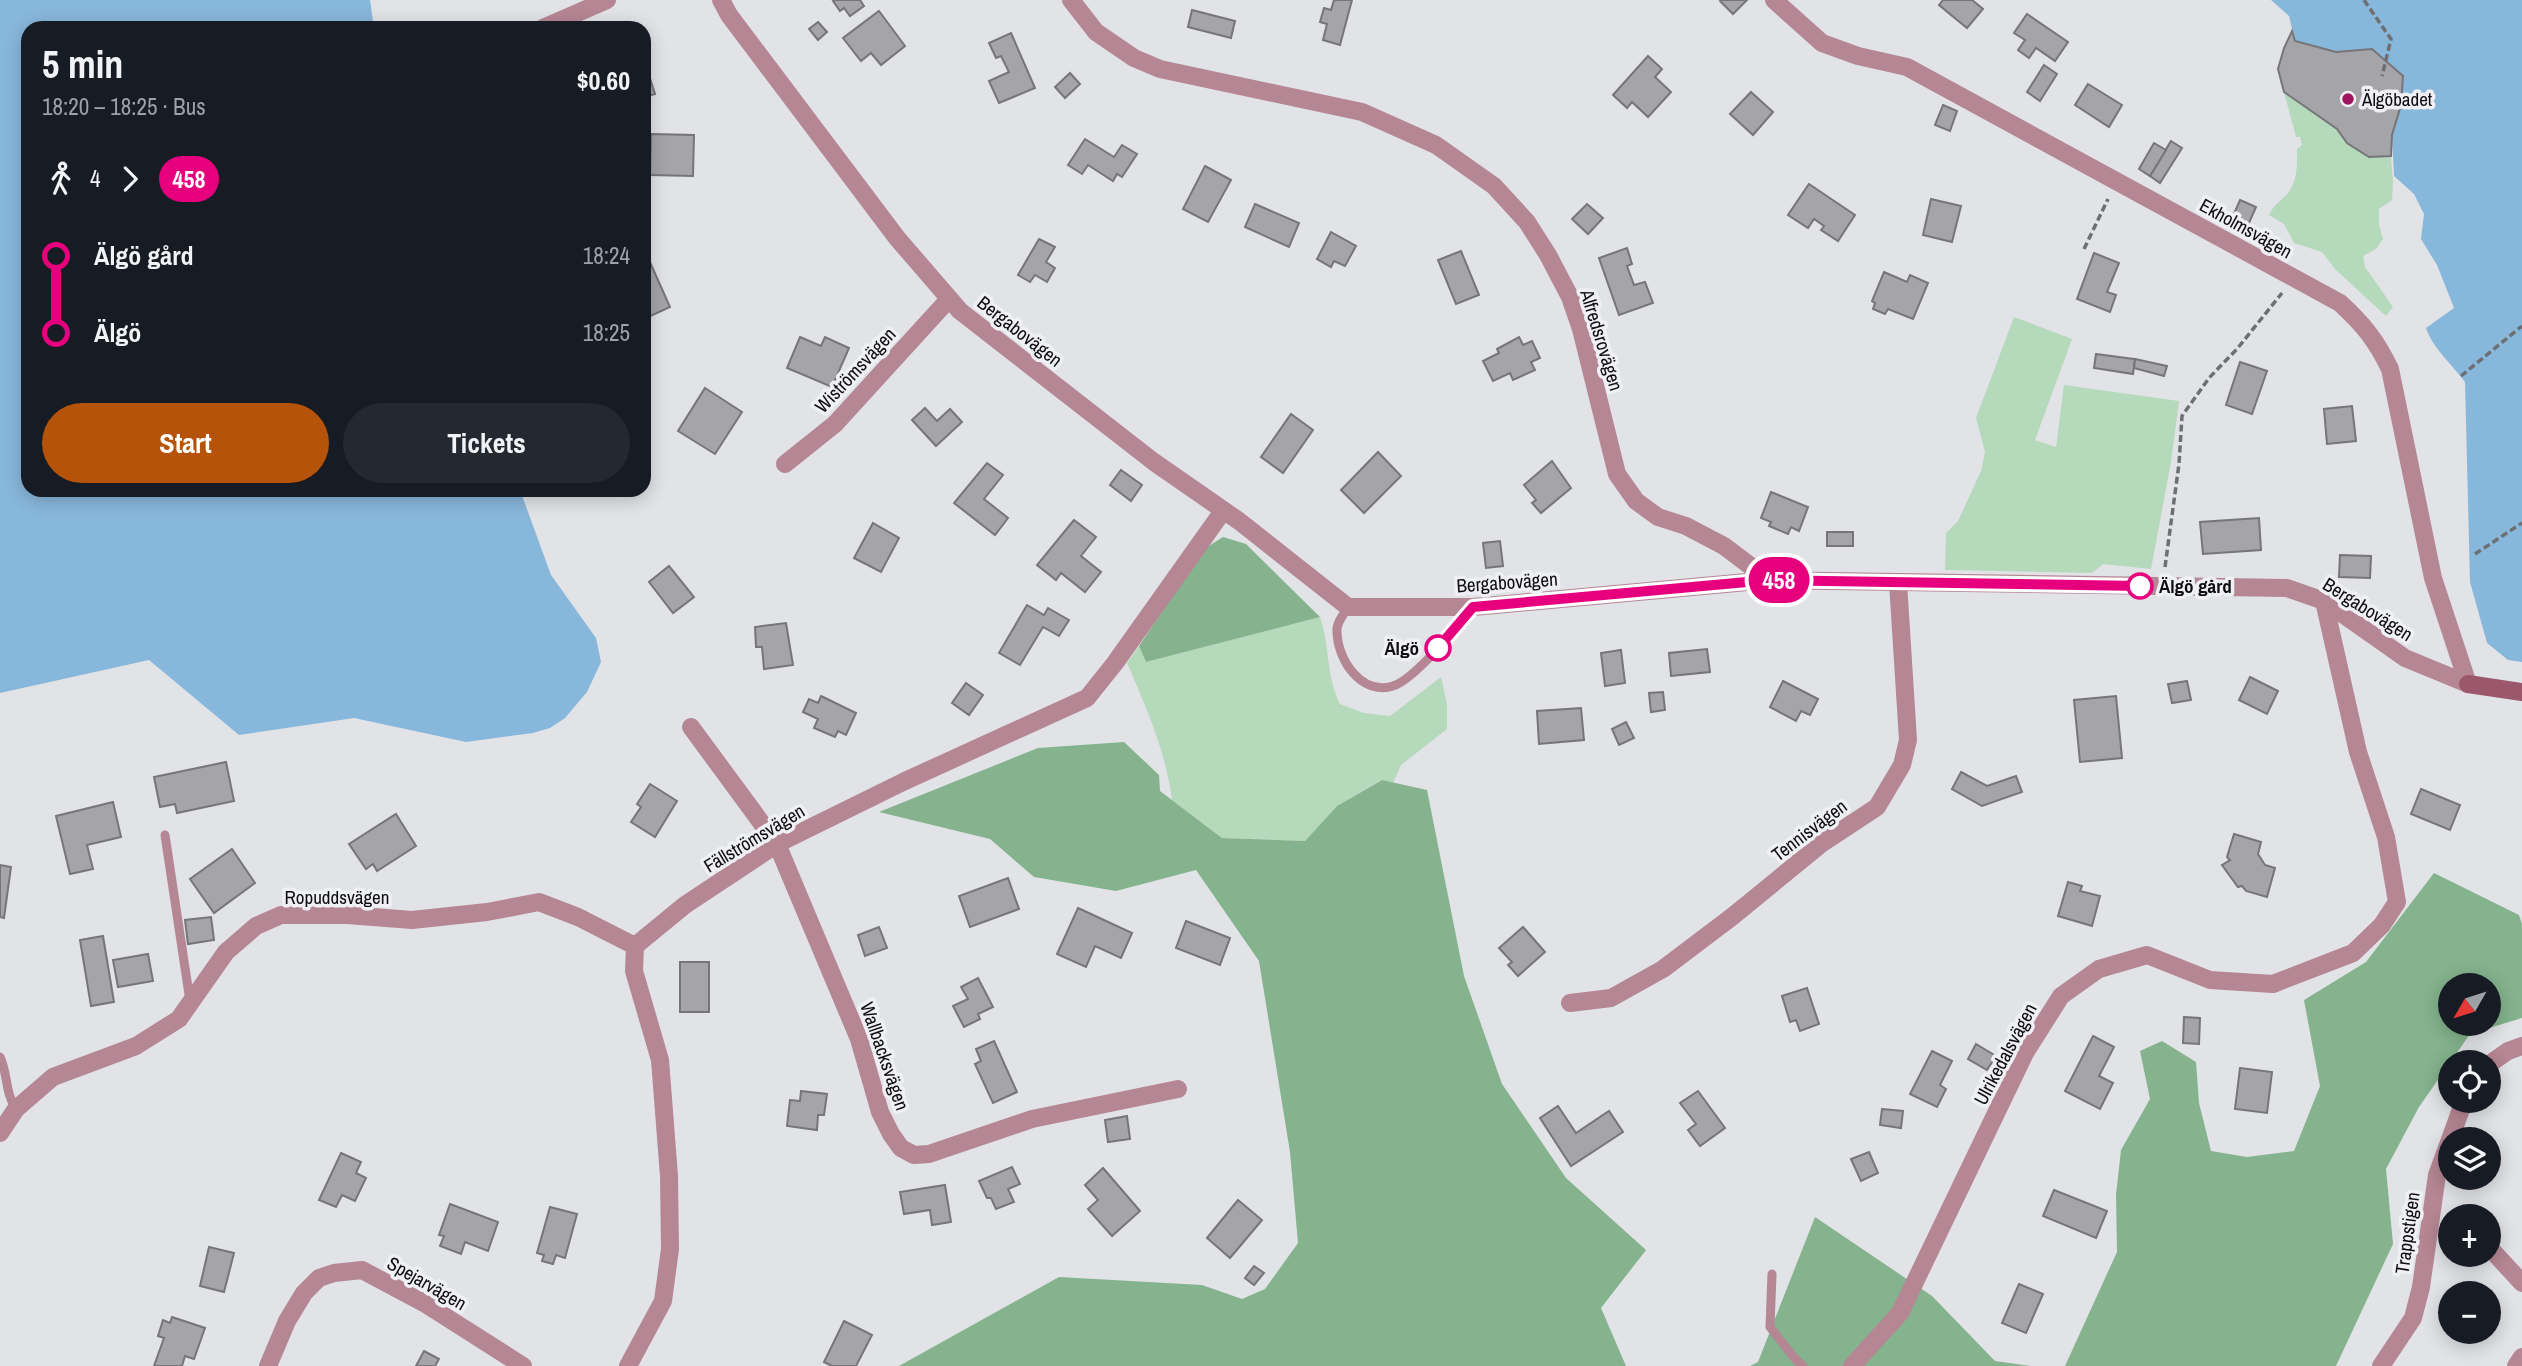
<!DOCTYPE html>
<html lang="en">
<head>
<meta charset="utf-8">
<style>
  :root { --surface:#171b24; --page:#242831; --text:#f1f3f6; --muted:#9ea1a6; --accent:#b45309 }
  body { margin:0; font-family:"Archivo Narrow",sans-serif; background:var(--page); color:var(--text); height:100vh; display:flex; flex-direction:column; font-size:26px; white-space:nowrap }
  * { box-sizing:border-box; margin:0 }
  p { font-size:23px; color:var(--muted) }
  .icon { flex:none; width:38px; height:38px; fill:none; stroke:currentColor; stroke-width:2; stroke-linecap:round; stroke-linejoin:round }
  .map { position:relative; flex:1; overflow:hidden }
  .drawer { position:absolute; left:21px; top:21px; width:630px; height:476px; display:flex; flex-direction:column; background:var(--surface); border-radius:21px; box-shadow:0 4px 18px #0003 }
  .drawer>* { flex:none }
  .badge { padding:0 14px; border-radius:23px; font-size:24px; line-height:46px }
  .needle { width:46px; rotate:231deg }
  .tools { position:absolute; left:2438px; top:973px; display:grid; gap:14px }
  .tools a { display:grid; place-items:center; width:63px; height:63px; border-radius:50%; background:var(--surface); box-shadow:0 4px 18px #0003; font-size:35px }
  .map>.badge { position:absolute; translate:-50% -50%; box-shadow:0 0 0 4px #fff }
  .legs { display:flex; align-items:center; gap:10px; height:77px; padding:0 21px; font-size:23px }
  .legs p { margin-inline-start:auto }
  .headline { display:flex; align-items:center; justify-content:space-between; height:119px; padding:0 21px }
  h1 { font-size:38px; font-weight:700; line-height:52px }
  .primary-button { display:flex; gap:14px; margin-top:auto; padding:14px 21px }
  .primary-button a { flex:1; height:80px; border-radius:42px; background:var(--accent); color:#fff; font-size:28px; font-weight:700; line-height:80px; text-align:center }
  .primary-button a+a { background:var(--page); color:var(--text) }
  ul { padding:0 21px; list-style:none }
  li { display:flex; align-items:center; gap:24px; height:77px; font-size:26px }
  li i { display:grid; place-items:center; width:10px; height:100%; margin:0 9px; background:currentColor }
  li i::after { content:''; width:18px; height:18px; margin:-9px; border:5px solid; border-radius:50%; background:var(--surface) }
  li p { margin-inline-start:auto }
  li:first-child i { background:linear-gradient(#0000 50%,currentColor 0) }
  li:last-child i { background:linear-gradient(currentColor 50%,#0000 0) }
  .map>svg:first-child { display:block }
  .green { fill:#b5d9bb }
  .forest { fill:#84b38d; fill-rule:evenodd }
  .water { fill:#88b7dc }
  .building { fill:#a5a4a8; stroke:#767578; stroke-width:2 }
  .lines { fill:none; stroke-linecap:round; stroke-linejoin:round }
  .path { stroke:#6e6f72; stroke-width:3.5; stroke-dasharray:7 3.5; stroke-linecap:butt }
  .lane { stroke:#b58693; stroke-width:9 }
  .street { stroke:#b58693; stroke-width:18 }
  .secondary { stroke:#9b586d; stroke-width:18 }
  .line-1-casing { stroke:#fff; stroke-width:16 }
  .line-1 { stroke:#e6007e; stroke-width:10 }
  .poi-dot { fill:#9f1562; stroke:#eff0f4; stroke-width:2.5 }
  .stop-1-dot { fill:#fff; stroke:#e6007e; stroke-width:3.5 }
  .labels { text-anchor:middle; stroke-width:7; stroke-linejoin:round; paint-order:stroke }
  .poi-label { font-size:19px; fill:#0e0e10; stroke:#eff0f4; text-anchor:start }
  .street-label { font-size:19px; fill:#0e0e10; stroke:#eff0f4 }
  .stop-label { font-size:19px; font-weight:bold; fill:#0e0e10; stroke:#eff0f4; text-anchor:start }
</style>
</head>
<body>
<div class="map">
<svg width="2522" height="1366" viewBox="0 0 2522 1366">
  <rect width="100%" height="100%" fill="#e2e3e7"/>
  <g class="green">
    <path d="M2284,92L2337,129L2347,143L2369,157L2391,156L2393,182L2392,200L2379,209V225L2383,239L2376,249L2363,256L2365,267L2393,307L2386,316L2336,270L2322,252L2294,243L2284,224L2269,215C2275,203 2280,202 2288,193C2298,180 2297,164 2297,149L2302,145L2300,137H2296Z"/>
    <polygon points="2014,317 2072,339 2035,440 2056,447 2064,385 2179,401 2171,462 2151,569 2103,564 2092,573 1945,570 1946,533 1958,521 1981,471 1985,452 1976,418"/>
    <path d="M1320,617C1330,646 1326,678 1340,704L1364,713L1390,716L1441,677L1447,704V729L1401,765L1393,783L1381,780L1337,806L1305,841L1222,838L1172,800C1166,752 1146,707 1127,663L1139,646L1146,662Z"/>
  </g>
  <g class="forest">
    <polygon points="1223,537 1246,544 1320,617 1146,662 1139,646 1204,549"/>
    <polygon points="1124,742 1159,775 1160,791 1222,838 1305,841 1337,806 1382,780 1427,790 1464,976 1502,1084 1566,1178 1646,1250 1601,1308 1626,1366 899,1366 1059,1277 1202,1285 1242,1299 1265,1289 1298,1243 1290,1152 1259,961 1196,870 1116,891 1034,877 990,839 879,812 1038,748"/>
    <path d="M2434,873L2519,915L2522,924V1018L2470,1034L2419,1107L2386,1169L2393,1244L2336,1366H2065L2117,1252L2116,1195L2121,1150L2150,1099L2140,1051L2162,1041L2196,1062L2199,1103L2211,1151L2247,1157L2294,1151L2320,1086L2304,1000L2366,962ZM2450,985H2488V1024H2450Z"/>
    <polygon points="1815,1217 1932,1296 1995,1361 2031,1366 1750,1366 1758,1362"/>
  </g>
  <g class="water">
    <polygon points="0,0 370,0 374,28 28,28 28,490 520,490 551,575 596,638 601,662 587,692 565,718 550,728 533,733 466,742 354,718 239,735 149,660 0,693"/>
    <path d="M2271,0H2522V662L2508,660L2487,643L2470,582L2465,382C2452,364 2433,349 2426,328L2454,308L2437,265L2421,239L2424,214L2414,194L2394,176L2392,135L2401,105L2402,76L2336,52L2295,41L2289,16Z"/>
  </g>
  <g class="building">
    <polygon points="835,0 860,0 864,6 850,16 844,8 840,11 833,1"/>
    <polygon points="1334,0 1352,0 1340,45 1323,40 1327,24 1320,22 1324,8 1331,10"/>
    <polygon points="1721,0 1747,0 1733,14 1720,1"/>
    <polygon points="1943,0 1972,0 1983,9 1967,28 1939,5"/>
    <polygon points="1192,10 1235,21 1231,38 1188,27"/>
    <polygon points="879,11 905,46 881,65 871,53 861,61 843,38"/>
    <polygon points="2027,14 2068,42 2055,61 2036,48 2029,58 2018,50 2025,40 2014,33"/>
    <polygon points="818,22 827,32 818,40 809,29"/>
    <polygon points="2292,31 2295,41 2336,52 2372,49 2403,76 2401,105 2392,135 2391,156 2369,157 2347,143 2337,129 2284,92 2278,69 2284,48"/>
    <polygon points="1011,33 1035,88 999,103 989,81 1009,72 1001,56 996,58 989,43"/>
    <polygon points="1648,56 1662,69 1655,77 1671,92 1648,117 1632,102 1627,108 1613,95"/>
    <polygon points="2044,65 2057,74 2040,101 2027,92"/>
    <polygon points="648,72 655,94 644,97 644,73"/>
    <polygon points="1070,73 1080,84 1065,98 1055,87"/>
    <polygon points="2088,84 2122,105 2109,127 2075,105"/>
    <polygon points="1751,92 1773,112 1753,135 1730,114"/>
    <polygon points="1943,105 1957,111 1950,131 1935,125"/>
    <polygon points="651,134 694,135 693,176 650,175"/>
    <polygon points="1085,139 1114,157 1122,145 1137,154 1122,177 1117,174 1113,181 1088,165 1082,174 1068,165"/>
    <polygon points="2171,141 2182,148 2160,183 2150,176"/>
    <polygon points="2154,143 2166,150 2150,176 2139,169"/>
    <polygon points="1205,166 1231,180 1208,222 1183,209"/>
    <polygon points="1809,184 1855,215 1838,241 1821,230 1824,226 1814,219 1808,228 1788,215"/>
    <polygon points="1931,199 1961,206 1952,242 1923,235"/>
    <polygon points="2240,200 2256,207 2249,223 2233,216"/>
    <polygon points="1255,204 1299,223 1289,247 1245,227"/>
    <polygon points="1587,204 1603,218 1588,234 1572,219"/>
    <polygon points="1331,232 1356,246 1345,266 1334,261 1331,267 1317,259"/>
    <polygon points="1039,239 1055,247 1046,262 1055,268 1047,282 1035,275 1030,282 1018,275"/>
    <polygon points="1627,248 1632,264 1627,266 1634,285 1645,282 1653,303 1619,315 1599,258"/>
    <polygon points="1461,251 1479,295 1456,304 1438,260"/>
    <polygon points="2094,253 2119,263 2107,292 2116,295 2110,312 2077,299"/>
    <polygon points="649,260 670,307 644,319 644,263"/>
    <polygon points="1884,272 1907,282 1910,275 1928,283 1913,319 1888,309 1885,314 1873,309 1875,303 1872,301"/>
    <polygon points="800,337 821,346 825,337 849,348 832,387 787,368"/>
    <polygon points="1519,337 1523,345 1532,341 1540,358 1531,362 1535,370 1513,380 1510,373 1493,381 1483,361 1499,353 1497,349"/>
    <polygon points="2096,354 2135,359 2133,374 2094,368"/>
    <polygon points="2135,359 2167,366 2164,376 2134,368"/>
    <polygon points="2240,362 2267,371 2252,414 2226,405"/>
    <polygon points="705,388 742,412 715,454 678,431"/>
    <polygon points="2352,406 2356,441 2327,444 2324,409"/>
    <polygon points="925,408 937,421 950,409 962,422 936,446 912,420"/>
    <polygon points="1291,414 1313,430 1283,473 1261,457"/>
    <polygon points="1378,452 1401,476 1364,513 1341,490"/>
    <polygon points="1552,461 1571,488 1541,513 1532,503 1536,500 1524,485"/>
    <polygon points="987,463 1003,475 984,499 1008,518 995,535 954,503"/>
    <polygon points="1121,470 1142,485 1131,501 1110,485"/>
    <polygon points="1771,492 1808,507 1799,531 1791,527 1788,534 1769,526 1771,522 1761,518"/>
    <polygon points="2259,518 2261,550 2203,554 2200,522"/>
    <polygon points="1074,520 1096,537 1081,556 1101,572 1085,592 1061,573 1056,580 1037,565"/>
    <polygon points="873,523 899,538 881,572 854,558"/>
    <rect x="1827" y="532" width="26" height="14"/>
    <polygon points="1500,541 1503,566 1486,568 1483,543"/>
    <polygon points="2340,555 2371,556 2370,578 2339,577"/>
    <polygon points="669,566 694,597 673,613 649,582"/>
    <polygon points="1027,605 1044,615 1048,608 1069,620 1059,636 1043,627 1020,665 999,653"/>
    <polygon points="786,623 793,665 764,669 762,647 756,647 755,627"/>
    <polygon points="1707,649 1710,672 1671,676 1669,653"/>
    <polygon points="1621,650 1625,683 1605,686 1601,653"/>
    <polygon points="2250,677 2278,691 2267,714 2239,700"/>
    <polygon points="1783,681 1818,699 1810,715 1801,711 1796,721 1770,707"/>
    <polygon points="2187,681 2191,700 2172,703 2168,684"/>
    <polygon points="966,683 983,695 969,715 952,703"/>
    <polygon points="1663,692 1665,710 1651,712 1649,693"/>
    <polygon points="821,696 856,713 846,735 838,731 835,737 814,728 818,719 803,712 809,699 818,703"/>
    <polygon points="2116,696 2122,758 2080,762 2074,700"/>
    <polygon points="1581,708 1584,740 1539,744 1537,711"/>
    <polygon points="1626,722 1634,738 1619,745 1612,729"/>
    <polygon points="226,762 234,801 177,813 175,804 160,807 154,777"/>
    <polygon points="1961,772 1987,786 2016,776 2022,792 1982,806 1952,789"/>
    <polygon points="650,784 677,801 655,837 631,822 641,807 637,804"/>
    <polygon points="2421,789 2460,805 2450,830 2411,814"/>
    <polygon points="113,802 121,837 87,845 93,869 70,874 56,816"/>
    <polygon points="396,814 416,846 377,871 373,864 366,869 349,844"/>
    <polygon points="2234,834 2261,842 2258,854 2265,865 2275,868 2267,897 2246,891 2242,886 2238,887 2222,865 2230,860 2227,857"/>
    <polygon points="232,849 255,883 214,913 190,879"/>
    <polygon points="0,865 11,867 4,918 0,917"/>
    <polygon points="1008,878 1019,909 970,927 959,896"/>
    <polygon points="2068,882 2082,886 2080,891 2100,896 2092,926 2058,916"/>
    <polygon points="1078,908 1132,933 1121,958 1095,946 1086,967 1057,954"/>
    <polygon points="211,917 214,940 188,944 185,920"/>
    <polygon points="1186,921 1230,938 1220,965 1176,948"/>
    <polygon points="879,927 887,948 865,956 858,935"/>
    <polygon points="1523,927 1545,952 1518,976 1508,965 1512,962 1499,948"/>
    <polygon points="103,936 114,1002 91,1006 80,940"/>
    <polygon points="148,954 153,981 118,987 113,960"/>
    <rect x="680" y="962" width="29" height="50"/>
    <polygon points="978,978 993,1007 978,1014 980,1019 964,1027 953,1006 968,999 961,987"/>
    <polygon points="1807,988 1819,1024 1800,1031 1796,1020 1790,1022 1782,996"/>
    <polygon points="2184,1017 2200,1018 2199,1044 2183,1043"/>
    <polygon points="2093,1036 2114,1047 2099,1076 2113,1083 2100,1109 2065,1091"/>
    <polygon points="994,1041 1017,1092 993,1103 975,1064 981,1061 976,1049"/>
    <polygon points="1976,1044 1996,1056 1987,1070 1968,1059"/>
    <polygon points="1932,1051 1952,1061 1940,1085 1946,1089 1937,1107 1910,1094"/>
    <polygon points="2240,1068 2272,1072 2267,1113 2235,1109"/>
    <polygon points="801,1091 827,1094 824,1115 818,1115 817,1130 787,1126 790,1100 800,1101"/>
    <polygon points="1698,1091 1725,1128 1700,1146 1688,1130 1696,1124 1680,1103"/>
    <polygon points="1558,1106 1576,1133 1609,1111 1623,1132 1571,1166 1540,1118"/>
    <polygon points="1882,1109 1903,1111 1901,1128 1880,1125"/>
    <polygon points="1127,1116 1130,1139 1108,1142 1105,1120"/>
    <polygon points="1869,1152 1878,1173 1861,1181 1851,1159"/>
    <polygon points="341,1153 361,1162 356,1173 366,1178 355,1201 342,1195 336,1207 319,1200"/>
    <polygon points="1012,1167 1020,1184 1008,1189 1014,1202 996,1209 991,1198 987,1198 979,1181"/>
    <polygon points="1103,1168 1140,1211 1112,1236 1088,1209 1098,1200 1085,1185"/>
    <polygon points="945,1185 951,1222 932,1225 930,1210 904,1214 900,1192"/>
    <polygon points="2054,1190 2107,1211 2096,1238 2043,1216"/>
    <polygon points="1238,1200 1262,1220 1230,1258 1207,1238"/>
    <polygon points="450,1204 498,1222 488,1251 465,1242 461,1254 440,1246 444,1236 439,1235"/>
    <polygon points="550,1207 577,1214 565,1258 556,1255 553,1264 542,1261 544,1255 537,1253"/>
    <polygon points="209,1247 234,1253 224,1292 200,1286"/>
    <polygon points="1254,1266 1264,1273 1254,1285 1245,1278"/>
    <polygon points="2019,1284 2043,1294 2026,1333 2002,1323"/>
    <polygon points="172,1317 205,1328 194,1359 185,1356 182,1366 154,1366 164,1338 158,1336 163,1320 170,1323"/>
    <polygon points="844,1321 872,1335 856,1366 832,1366 824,1362"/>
    <polygon points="424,1351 439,1359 435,1366 416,1366"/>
  </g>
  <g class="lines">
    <g class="path">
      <polyline points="2364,0 2391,39 2382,76"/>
      <polyline points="2084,249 2108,199"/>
      <polyline points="2461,376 2522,326"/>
      <polyline points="2475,554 2522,523"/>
      <polyline points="2165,567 2179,464 2182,416 2209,378 2237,349 2282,293"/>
    </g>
    <g class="lane">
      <path d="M1348,607C1344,614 1336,623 1337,631C1337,659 1361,696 1393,686C1414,680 1459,625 1473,607"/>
      <polyline points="165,835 190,1001"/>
      <path d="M0,1057C8,1074 5,1093 16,1109"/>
      <polyline points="1772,1274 1770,1327 1796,1360 1803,1366"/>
    </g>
    <g class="street">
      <polyline points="721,0 729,15 897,238 960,311 1154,462 1239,521 1348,607 1473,607 1769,580 2287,588 2324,601 2405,658 2468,684"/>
      <polyline points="1071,0 1096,32 1134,58 1160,69 1362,112 1436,145 1494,186 1527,222 1548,255 1570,297 1581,329 1617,474 1636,501 1658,517 1686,526 1724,546 1769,580"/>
      <path d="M1774,0L1822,43L1858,56L1907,67L2340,303C2363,324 2376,340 2390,369L2433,578L2468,684"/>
      <polyline points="543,28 607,0"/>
      <polyline points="785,464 835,424 949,299"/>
      <polyline points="691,727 777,844 859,1039 880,1112 891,1134 901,1148 914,1155 929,1154 1032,1119 1178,1089"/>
      <polyline points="1570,1003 1611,998 1663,969 1733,916 1821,844 1877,807 1902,765 1908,740 1898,583"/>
      <polyline points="2488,1065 2508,1051 2522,1046"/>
      <polyline points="0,1133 16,1109 53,1077 136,1046 179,1019 226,952 256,926 281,915 347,915 412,920 487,912 539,902 578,917 635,946"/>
      <polyline points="2488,1246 2522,1283"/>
      <polyline points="268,1366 287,1321 304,1293 319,1278 334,1273 362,1270 424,1303 523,1366"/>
      <polyline points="628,1366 663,1301 670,1249 669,1176 660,1060 634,971 635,946 685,905 777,844 905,781 1087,698 1115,663 1223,511"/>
      <polyline points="1852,1366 1900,1313 2025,1053 2061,996 2099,969 2147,955 2210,980 2273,984 2353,953 2382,925 2397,902 2386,837 2358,752 2324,601"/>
      <polyline points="2381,1366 2413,1318 2421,1287 2437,1175 2464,1101"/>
      <polyline points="2516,1366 2522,1357"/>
    </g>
    <polyline class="secondary" points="2468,684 2522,692"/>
  </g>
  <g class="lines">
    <defs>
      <polyline id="line-1" points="1438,648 1473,607 1769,580 2140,586"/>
    </defs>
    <use href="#line-1" class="line-1-casing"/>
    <use href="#line-1" class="line-1"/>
  </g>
  <circle class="poi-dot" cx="2348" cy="99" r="7"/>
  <g class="stop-1-dot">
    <circle cx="2140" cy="586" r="12"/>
    <circle cx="1438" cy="648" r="12"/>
  </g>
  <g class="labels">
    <g class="poi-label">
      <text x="2362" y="106">Älgöbadet</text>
    </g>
    <g class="street-label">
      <text transform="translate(2246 228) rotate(29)" y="7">Ekholmsvägen</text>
      <text transform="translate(1020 331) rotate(38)" y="7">Bergabovägen</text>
      <text transform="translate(1602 340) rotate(73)" y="7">Alfredsrovägen</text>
      <text transform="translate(855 370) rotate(-47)" y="7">Wiströmsvägen</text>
      <text transform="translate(1507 582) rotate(-4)" y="7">Bergabovägen</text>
      <text transform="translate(2368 609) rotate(32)" y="7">Bergabovägen</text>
      <text transform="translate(1809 830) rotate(-37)" y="7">Tennisvägen</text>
      <text transform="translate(754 838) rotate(-31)" y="7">Fällströmsvägen</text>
      <text x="337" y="904">Ropuddsvägen</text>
      <text transform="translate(2005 1054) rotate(-62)" y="7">Ulrikedalsvägen</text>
      <text transform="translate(885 1056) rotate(71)" y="7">Wallbacksvägen</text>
      <text transform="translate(2407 1233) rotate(-82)" y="7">Trappstigen</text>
      <text transform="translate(427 1283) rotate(30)" y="7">Spejarvägen</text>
    </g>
    <g class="stop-label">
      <text x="2159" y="593">Älgö gård</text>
      <text x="1419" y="655" text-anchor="end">Älgö</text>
    </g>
  </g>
</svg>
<div class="tools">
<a><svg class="needle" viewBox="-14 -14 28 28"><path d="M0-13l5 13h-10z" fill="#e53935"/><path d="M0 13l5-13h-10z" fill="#9ea1a6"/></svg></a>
<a><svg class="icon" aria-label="locate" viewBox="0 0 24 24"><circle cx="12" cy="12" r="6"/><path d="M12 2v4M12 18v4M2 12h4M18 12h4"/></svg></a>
<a><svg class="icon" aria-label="layers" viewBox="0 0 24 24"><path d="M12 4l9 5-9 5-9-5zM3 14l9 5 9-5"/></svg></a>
<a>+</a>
<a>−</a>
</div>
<b class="badge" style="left:1779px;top:580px;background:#e6007e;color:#fff">458</b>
<section class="drawer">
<div class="headline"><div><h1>5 min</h1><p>18:20 – 18:25 · Bus</p></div><b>$0.60</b></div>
<div class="legs"><svg class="icon" aria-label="walk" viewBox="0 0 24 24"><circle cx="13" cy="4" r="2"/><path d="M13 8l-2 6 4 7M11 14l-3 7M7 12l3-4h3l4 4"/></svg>4<svg class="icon" aria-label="forward" viewBox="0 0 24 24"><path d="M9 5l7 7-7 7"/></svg><b class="badge" style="background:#e6007e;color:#fff">458</b></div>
<ul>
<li><i style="color:#e6007e"></i><b>Älgö gård</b><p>18:24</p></li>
<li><i style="color:#e6007e"></i><b>Älgö</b><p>18:25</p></li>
</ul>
<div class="primary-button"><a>Start</a><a>Tickets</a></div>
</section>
</div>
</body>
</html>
